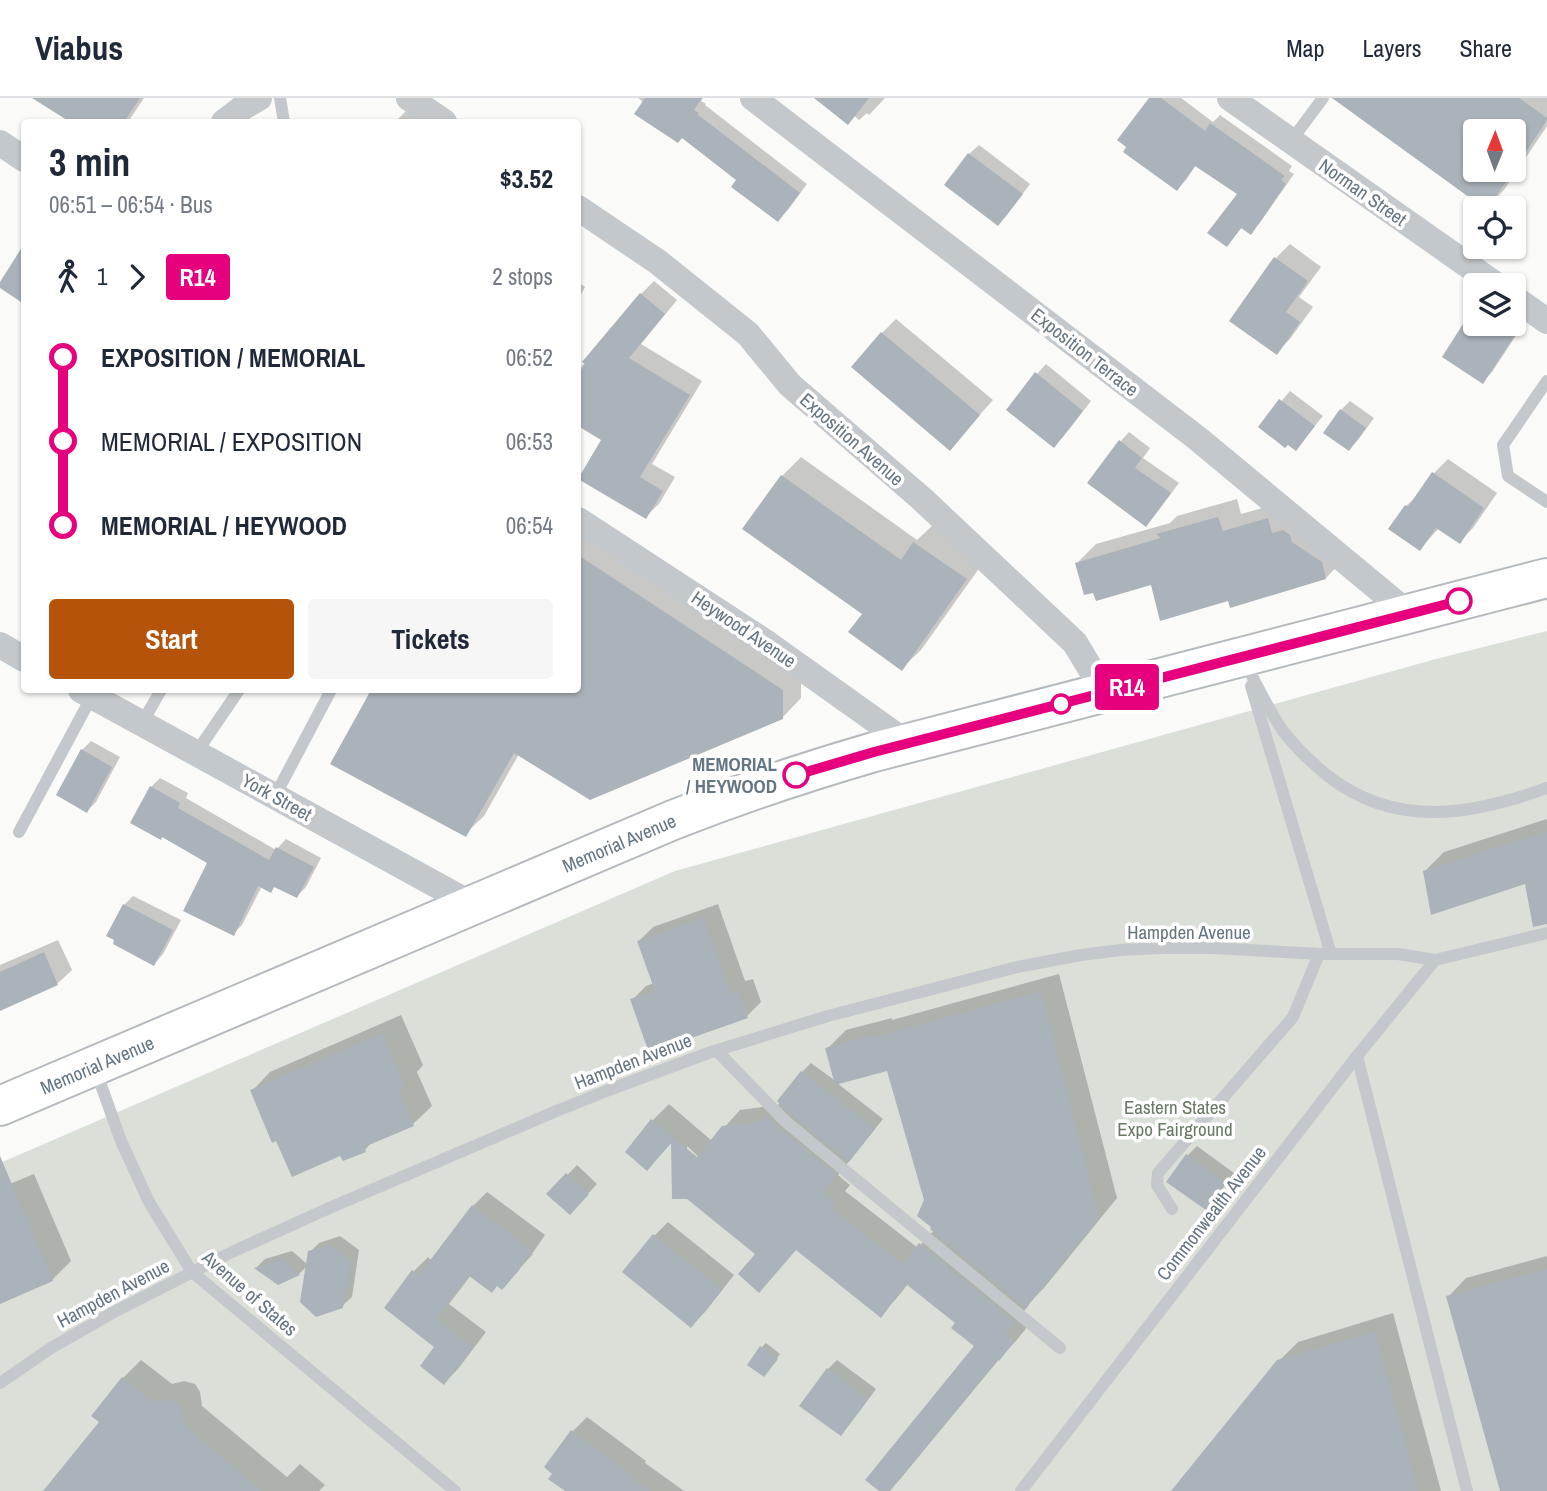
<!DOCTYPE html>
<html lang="en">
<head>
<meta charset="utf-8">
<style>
  :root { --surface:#fff; --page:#f6f6f7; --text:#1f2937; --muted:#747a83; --line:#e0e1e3; --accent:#b45309 }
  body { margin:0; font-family:"Archivo Narrow",sans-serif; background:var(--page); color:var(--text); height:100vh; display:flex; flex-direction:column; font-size:26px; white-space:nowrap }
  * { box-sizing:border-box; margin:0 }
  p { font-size:23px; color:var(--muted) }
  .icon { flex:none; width:38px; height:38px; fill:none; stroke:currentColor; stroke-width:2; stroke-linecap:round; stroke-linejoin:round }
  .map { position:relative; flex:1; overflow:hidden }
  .details { position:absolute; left:21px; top:21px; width:560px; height:574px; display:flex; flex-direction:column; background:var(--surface); border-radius:7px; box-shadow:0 2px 5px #0004 }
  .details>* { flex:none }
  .badge { padding:0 14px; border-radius:5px; font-size:24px; line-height:46px }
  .needle { width:46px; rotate:1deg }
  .fabs { position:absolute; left:1463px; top:21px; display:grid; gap:14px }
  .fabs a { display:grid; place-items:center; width:63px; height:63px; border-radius:7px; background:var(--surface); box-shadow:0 2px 5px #0004; font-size:35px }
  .map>.badge { position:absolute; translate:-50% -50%; box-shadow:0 0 0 4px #fff }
  .legs { display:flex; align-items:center; gap:10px; height:77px; padding:0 28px; font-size:23px }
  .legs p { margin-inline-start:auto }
  .headline { display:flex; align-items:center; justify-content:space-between; height:119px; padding:0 28px }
  h1 { font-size:38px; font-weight:700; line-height:52px }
  .cta { display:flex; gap:14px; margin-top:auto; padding:14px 28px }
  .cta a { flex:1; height:80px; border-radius:7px; background:var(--accent); color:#fff; font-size:28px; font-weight:700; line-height:80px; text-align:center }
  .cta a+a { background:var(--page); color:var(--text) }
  ul { padding:0 28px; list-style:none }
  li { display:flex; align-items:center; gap:24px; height:84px; font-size:26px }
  li i { display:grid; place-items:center; width:10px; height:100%; margin:0 9px; background:currentColor }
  li i::after { content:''; width:18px; height:18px; margin:-9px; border:5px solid; border-radius:50%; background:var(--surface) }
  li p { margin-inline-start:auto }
  li:first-child i { background:linear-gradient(#0000 50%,currentColor 0) }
  li:last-child i { background:linear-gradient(currentColor 50%,#0000 0) }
  header { display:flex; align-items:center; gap:42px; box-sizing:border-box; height:98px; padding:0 35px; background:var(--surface); border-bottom:2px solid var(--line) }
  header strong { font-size:33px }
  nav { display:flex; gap:38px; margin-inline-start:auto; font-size:24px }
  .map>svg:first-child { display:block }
  .green { fill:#dadfd7 }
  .shadow { fill:#0003; fill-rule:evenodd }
  .building { fill:#aab3b9 }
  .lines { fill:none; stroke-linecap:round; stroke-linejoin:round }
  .primary-casing { stroke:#b5babe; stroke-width:42 }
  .service { stroke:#c3c8cc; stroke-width:12 }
  .minor { stroke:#c3c8cc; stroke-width:26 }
  .primary { stroke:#fff; stroke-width:38 }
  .line-1-casing { stroke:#fff; stroke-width:16 }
  .line-1 { stroke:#e6007e; stroke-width:10 }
  .stop-1-dot { fill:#fff; stroke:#e6007e; stroke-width:3.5 }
  .labels { text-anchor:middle; stroke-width:7; stroke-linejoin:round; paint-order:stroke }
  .street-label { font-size:19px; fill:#657683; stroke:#fff }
  .stop-label { font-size:19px; font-weight:bold; fill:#657683; stroke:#fff; text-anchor:end }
  .park-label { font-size:19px; fill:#687a64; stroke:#fff }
</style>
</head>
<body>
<header>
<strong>Viabus</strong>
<nav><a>Map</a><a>Layers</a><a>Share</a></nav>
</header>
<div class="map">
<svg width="1547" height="1393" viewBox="0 0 1547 1393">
  <rect width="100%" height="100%" fill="#fafaf8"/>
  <polygon class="green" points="1547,533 1547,1393 0,1393 0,1065 675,773 1436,561"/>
  <g class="shadow">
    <polygon points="35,0 144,0 128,24 73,24"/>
    <polygon points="638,0 703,0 701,3 706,6 705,7 807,86 787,113 778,121 739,82"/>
    <polygon points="833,0 885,0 869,17 867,15 859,22"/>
    <polygon points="1151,0 1181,0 1213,24 1220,17 1292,68 1289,73 1294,76 1259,126 1250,134 1242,129 1227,147 1240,96 1196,67 1186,82 1177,91"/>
    <path d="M1350,0H1547V28L1504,92L1486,110ZM1475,33H1514V72H1475Z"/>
    <polygon points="415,4 446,24 395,24"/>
    <polygon points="979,47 1030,86 1007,117 998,126 946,87 969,56"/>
    <polygon points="1290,146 1321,169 1299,199 1313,209 1290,241 1276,255 1276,160"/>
    <polygon points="654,183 677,202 641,246 702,283 652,366 675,379 659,406 645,419 604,341 578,325 578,273 641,196"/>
    <polygon points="578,184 585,189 578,202"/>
    <polygon points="1475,211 1475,226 1514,226 1514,221 1523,227 1492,274 1483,283 1444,259"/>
    <polygon points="896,221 993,302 950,350 854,269 882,235"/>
    <polygon points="1046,266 1091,303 1063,339 1054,348 1037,276"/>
    <polygon points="1290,293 1323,318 1296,351 1260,329"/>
    <polygon points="1350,303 1374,320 1358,342 1349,351 1341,312"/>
    <polygon points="1129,334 1150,350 1143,360 1179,385 1155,417 1146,426 1120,344"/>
    <polygon points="801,359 917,442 934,426 985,462 921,552 902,570 864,515 782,378"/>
    <polygon points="1448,361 1497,395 1473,430 1459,444 1439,430 1420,451 1406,408 1421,394 1434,375"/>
    <polygon points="1237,401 1241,416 1287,403 1344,461 1326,480 1229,501 1152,485 1077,465 1096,446 1170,425 1177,418"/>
    <polygon points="578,427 801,573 801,600 782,620 519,656 484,718 465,736 332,665 373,592 578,592"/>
    <polygon points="91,643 120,659 96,704 87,713 82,652"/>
    <polygon points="160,680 188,695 186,700 276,752 286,741 321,760 306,789 297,798 276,787 271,793 262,788 242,827 233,836 209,764 151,689"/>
    <polygon points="1547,721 1547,808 1527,784 1425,773 1444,754"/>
    <polygon points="133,798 181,822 163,856 154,866 117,842 124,807"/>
    <polygon points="718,806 745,883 753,881 761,904 747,918 632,902 646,888 654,885 639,843 653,829"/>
    <polygon points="58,842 72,872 57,886 0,911 0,867"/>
    <path d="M1059,876L1117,1100L1044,1190L1028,1206L1029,1207L1019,1219L1029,1227L1015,1244L1001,1259L901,1380L889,1393H882L977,1248L957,1225L908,1186L896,1201L880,1217L797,1150L757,1155L672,1044L647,1071L627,1054L653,1022L669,1006L712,1043L740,1012L778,1007L802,974L811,965L837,984L827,951L846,932L892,920V922ZM888,971L934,1132L918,1150L845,1093L850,1087L838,1077L883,1021L837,985ZM687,1048L704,1064L687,1053Z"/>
    <polygon points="401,917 423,967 417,974 432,1008 413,1026 373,1043 365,1052 252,993 270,974"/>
    <polygon points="1197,1048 1234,1075 1215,1101 1206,1110 1169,1083 1188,1057"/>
    <polygon points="577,1067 597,1086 570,1115 549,1096"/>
    <polygon points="34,1076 71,1163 52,1182 0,1204 0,1090"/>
    <polygon points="487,1094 545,1137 532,1156 533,1156 502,1190 471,1177 449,1206 486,1234 458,1271 444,1285 437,1249 414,1173 428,1159 432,1163 473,1108"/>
    <polygon points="668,1124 734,1177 705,1214 691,1228 654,1138"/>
    <polygon points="340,1138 359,1152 352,1199 342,1208 310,1154 319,1145"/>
    <polygon points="292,1153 308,1167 299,1176 257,1169 265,1161"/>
    <polygon points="1547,1158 1547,1393 1502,1393 1448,1199 1466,1180"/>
    <polygon points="1393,1215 1441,1393 1173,1393 1279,1263 1298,1244"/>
    <polygon points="766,1245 780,1256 768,1273 762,1249"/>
    <polygon points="141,1262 172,1286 184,1283 195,1286 200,1294 202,1308 287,1379 300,1366 325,1387 319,1393 45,1393 101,1324 123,1280"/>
    <polygon points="837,1262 876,1291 850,1326 840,1336 828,1271"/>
    <polygon points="587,1319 646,1363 645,1365 684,1393 567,1393 555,1375 546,1369 573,1333"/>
  </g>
  <g class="building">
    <polygon points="32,0 140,0 124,24 70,24"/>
    <polygon points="645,0 702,0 694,12 699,15 697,16 800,95 778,124 731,89 736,82 682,40 678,45 634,16"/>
    <polygon points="814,0 869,0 848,27"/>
    <polygon points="1149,0 1161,0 1205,33 1210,25 1285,78 1281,82 1286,86 1251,137 1241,130 1227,149 1207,135 1237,96 1195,68 1177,93 1123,54 1126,49 1117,42"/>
    <polygon points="1332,0 1519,0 1547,20 1547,22 1514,72 1514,33 1475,33 1475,72 1514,72 1488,110 1484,110"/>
    <polygon points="968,55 1023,96 998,128 944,87"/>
    <polygon points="24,146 24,206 0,190 0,184"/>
    <polygon points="1274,159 1308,183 1286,214 1300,224 1277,257 1229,223"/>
    <polygon points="640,195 665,216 629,260 690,297 640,379 663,393 646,421 578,381 601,342 578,328 578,277 585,266 582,264"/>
    <polygon points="1463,226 1498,226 1515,237 1483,286 1442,259"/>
    <polygon points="881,234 980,317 950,353 851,269"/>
    <polygon points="1035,274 1083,313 1054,350 1006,312"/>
    <polygon points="1279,301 1315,328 1296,353 1288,347 1285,350 1258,329"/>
    <polygon points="1340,311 1366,330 1349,353 1323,335"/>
    <polygon points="1119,342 1142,360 1135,370 1171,395 1146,429 1087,385"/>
    <polygon points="1432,374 1484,410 1460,446 1436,430 1420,453 1388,431 1405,407 1408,409"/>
    <polygon points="781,377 901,462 913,444 967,481 902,573 848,534 862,516 742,431"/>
    <polygon points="1218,419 1223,433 1268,420 1272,435 1283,432 1290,437 1292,444 1322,464 1326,481 1230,510 1228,503 1160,523 1151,487 1096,503 1093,495 1084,497 1075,465 1161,440 1156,436"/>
    <polygon points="578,457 783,592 783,621 590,702 514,655 466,739 330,666 371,592 578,592"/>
    <polygon points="81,651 112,669 87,715 56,697"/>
    <polygon points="150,688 180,705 178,710 269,762 276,749 314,769 297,800 274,789 271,795 258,788 234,838 183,813 207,765 162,739 161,742 130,725"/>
    <polygon points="1547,733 1547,826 1533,829 1525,786 1431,817 1423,773"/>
    <polygon points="123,806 173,832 154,868 113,846 114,842 106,838"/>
    <polygon points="703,819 731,896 739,894 748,920 649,955 630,901 655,893 637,843"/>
    <polygon points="44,854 58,887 0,913 0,874"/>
    <polygon points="1041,893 1099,1120 1026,1210 930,1131 931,1129 917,1118 924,1102 887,973 835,987 825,950 873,937 874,939"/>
    <polygon points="382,935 405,988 398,991 414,1028 364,1049 366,1054 343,1063 340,1058 292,1079 276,1043 272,1045 250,992"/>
    <polygon points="801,973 875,1031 849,1064 791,1017 777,1003"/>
    <polygon points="767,1017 779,1030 837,1077 823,1094 836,1104 831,1110 903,1166 919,1145 1015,1224 1005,1236 1014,1244 999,1263 998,1261 890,1393 879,1393 865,1382 974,1248 951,1230 955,1225 906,1186 881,1220 796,1152 759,1195 738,1176 755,1156 687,1101 672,1101 671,1045 647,1073 625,1054 651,1021 697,1059 722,1028 762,1023"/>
    <polygon points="1186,1056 1226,1085 1206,1112 1166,1084"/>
    <polygon points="0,1058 53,1183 0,1206"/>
    <polygon points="566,1075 589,1096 570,1117 546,1096"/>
    <polygon points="472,1107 532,1152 519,1170 520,1171 502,1192 497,1188 492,1195 469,1178 436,1221 473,1249 444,1287 420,1268 434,1249 384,1210 412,1172 419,1177"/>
    <polygon points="653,1136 722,1192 691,1230 622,1174"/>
    <polygon points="330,1147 351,1162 343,1210 316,1219 300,1204 308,1153"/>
    <polygon points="282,1161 300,1177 278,1187 254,1170"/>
    <polygon points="1547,1171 1547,1393 1500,1393 1446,1198"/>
    <polygon points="1375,1233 1418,1393 1171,1393 1277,1262"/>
    <polygon points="760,1248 778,1261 764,1279 747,1267"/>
    <polygon points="827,1270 868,1301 841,1338 799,1308"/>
    <polygon points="122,1279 152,1304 165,1301 176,1304 180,1307 182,1314 184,1327 262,1393 43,1393 99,1324 91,1318"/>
    <polygon points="571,1332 633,1378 632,1380 651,1393 565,1393 548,1381 552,1376 544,1369"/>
  </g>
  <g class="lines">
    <defs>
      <path id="primary" d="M0,1008L673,722C739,696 805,674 874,654L1547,480"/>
    </defs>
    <use href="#primary" class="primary-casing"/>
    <g class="service">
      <polyline points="280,0 284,24"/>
      <polyline points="1291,43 1323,0"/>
      <polyline points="1547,283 1503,347 1508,378 1547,404"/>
      <path d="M1244,563C1257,587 1268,611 1283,633C1296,650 1312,665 1328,678C1396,731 1472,717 1547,690"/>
      <polyline points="1251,588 1331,856"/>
      <polyline points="142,625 161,592"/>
      <polyline points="196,655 239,592"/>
      <polyline points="275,698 331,592"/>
      <polyline points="19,734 92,598"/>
      <polyline points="717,953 785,1023 1060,1250"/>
      <polyline points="1357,958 1467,1393"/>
      <polyline points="96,973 121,1043 149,1104 192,1174 455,1393"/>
      <polyline points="1172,1111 1157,1087 1158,1075 1293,919 1319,856"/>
      <polyline points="0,1285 51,1250 114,1214 232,1154 327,1111 554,1014 614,990 711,954 828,918 1017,869 1081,857 1120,852 1160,850 1213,850 1319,856 1398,856 1435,862 1547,835"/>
      <polyline points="1021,1393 1357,958 1435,862"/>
    </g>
    <g class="minor">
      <polyline points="409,0 444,24"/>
      <polyline points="753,0 1197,340 1409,516"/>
      <polyline points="1230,0 1496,187"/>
      <polyline points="224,24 245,8 259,0"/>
      <polyline points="0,45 24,61"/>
      <polyline points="578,110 658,164 748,236 790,287 922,401 1075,545 1105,595"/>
      <polyline points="1514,200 1547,223"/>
      <polyline points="578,422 768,546 907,645"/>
      <polyline points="0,547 24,561"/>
      <polyline points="81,592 473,807"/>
    </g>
    <use href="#primary" class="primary"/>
  </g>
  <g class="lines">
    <defs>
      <polyline id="line-1" points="796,677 874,654 1459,503"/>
    </defs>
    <use href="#line-1" class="line-1-casing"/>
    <use href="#line-1" class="line-1"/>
  </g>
  <g class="stop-1-dot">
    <circle cx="1459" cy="503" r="12"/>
    <circle cx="1061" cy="606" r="9"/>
    <circle cx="796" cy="677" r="12"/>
  </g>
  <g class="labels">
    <g class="street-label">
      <text transform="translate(1363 94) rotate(35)" y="7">Norman Street</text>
      <text transform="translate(1085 254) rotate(38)" y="7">Exposition Terrace</text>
      <text transform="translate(852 341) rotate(41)" y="7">Exposition Avenue</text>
      <text transform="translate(744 531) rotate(34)" y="7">Heywood Avenue</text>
      <text transform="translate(277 699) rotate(29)" y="7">York Street</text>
      <text transform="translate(619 745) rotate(-23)" y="7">Memorial Avenue</text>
      <text x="1189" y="841">Hampden Avenue</text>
      <text transform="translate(633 963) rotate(-21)" y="7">Hampden Avenue</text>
      <text transform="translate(97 967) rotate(-23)" y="7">Memorial Avenue</text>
      <text transform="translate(1211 1115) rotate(-52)" y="7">Commonwealth Avenue</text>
      <text transform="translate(113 1195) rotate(-28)" y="7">Hampden Avenue</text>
      <text transform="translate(250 1195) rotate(41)" y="7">Avenue of States</text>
    </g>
    <g class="stop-label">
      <text x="777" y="673">MEMORIAL<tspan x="777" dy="22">/ HEYWOOD</tspan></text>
    </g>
    <g class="park-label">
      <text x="1175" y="1016">Eastern States<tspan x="1175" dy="22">Expo Fairground</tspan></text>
    </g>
  </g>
</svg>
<div class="fabs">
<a><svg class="needle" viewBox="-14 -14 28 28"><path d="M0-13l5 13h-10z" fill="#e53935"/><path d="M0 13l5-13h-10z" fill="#747a83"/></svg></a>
<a><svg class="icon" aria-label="locate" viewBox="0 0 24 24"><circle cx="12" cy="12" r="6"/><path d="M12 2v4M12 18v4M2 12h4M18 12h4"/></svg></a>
<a><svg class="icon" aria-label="layers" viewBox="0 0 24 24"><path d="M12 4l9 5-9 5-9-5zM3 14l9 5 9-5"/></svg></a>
</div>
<b class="badge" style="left:1127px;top:589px;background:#e6007e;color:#fff">R14</b>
<section class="details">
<div class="headline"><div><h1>3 min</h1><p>06:51 – 06:54 · Bus</p></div><b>$3.52</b></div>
<div class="legs"><svg class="icon" aria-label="walk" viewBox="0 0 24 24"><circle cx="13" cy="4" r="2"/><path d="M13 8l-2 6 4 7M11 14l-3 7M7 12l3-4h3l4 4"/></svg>1<svg class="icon" aria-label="forward" viewBox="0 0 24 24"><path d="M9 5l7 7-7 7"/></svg><b class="badge" style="background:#e6007e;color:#fff">R14</b><p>2 stops</p></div>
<ul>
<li><i style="color:#e6007e"></i><b>EXPOSITION / MEMORIAL</b><p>06:52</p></li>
<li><i style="color:#e6007e"></i><span>MEMORIAL / EXPOSITION</span><p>06:53</p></li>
<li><i style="color:#e6007e"></i><b>MEMORIAL / HEYWOOD</b><p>06:54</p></li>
</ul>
<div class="cta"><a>Start</a><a>Tickets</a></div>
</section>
</div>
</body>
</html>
